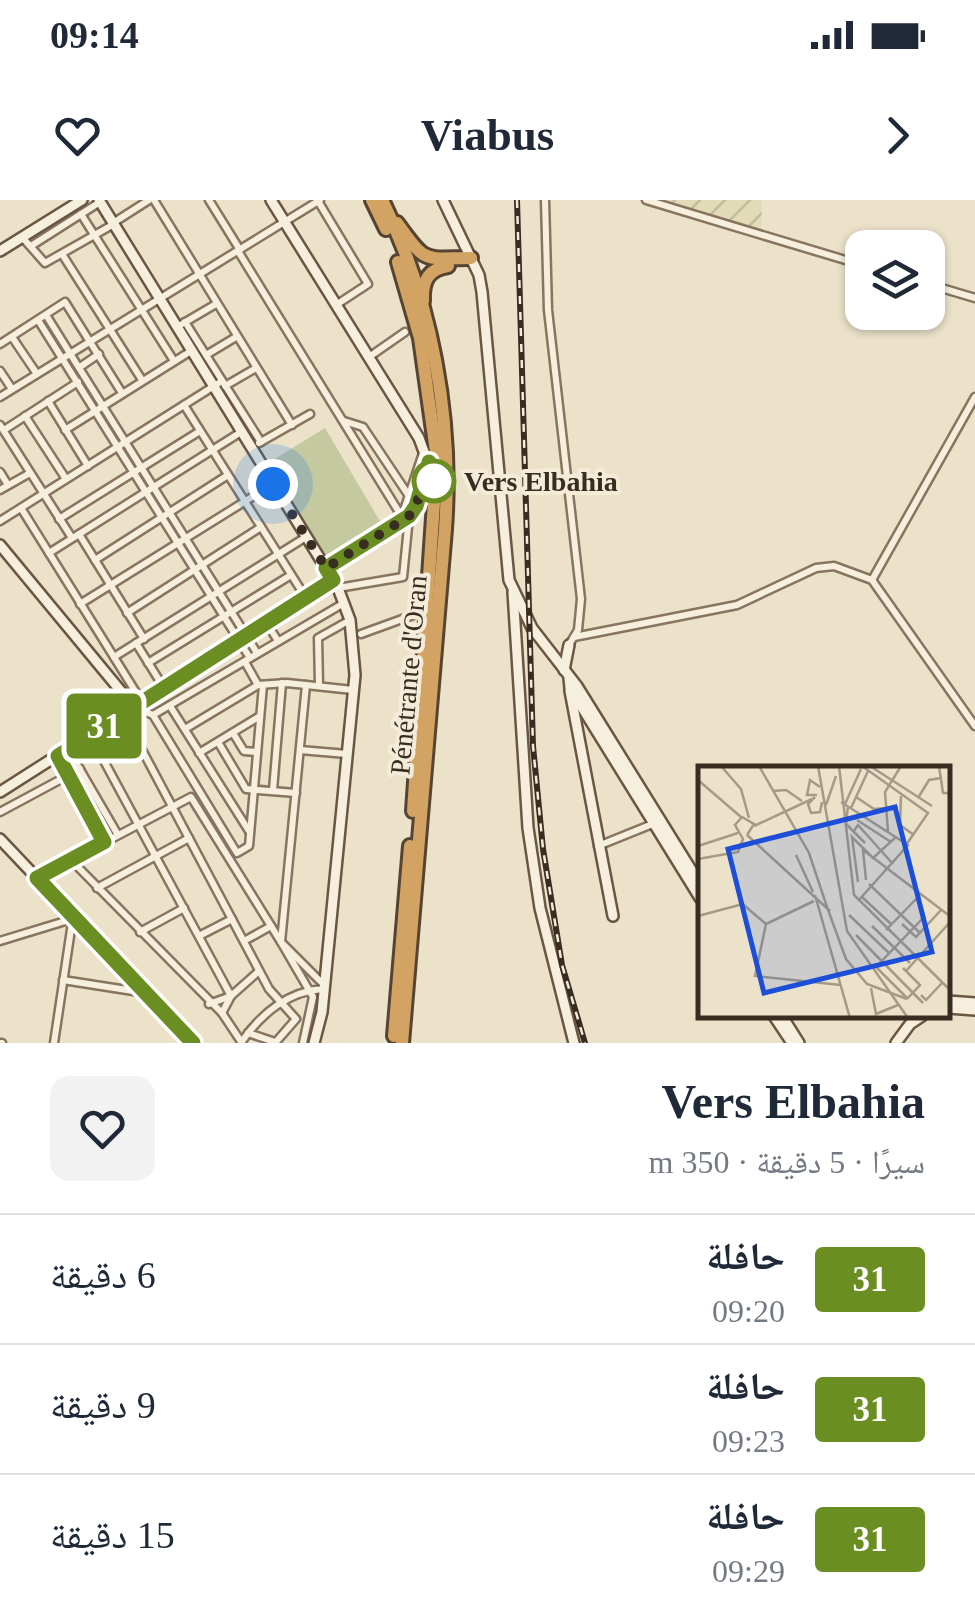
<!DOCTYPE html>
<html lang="ar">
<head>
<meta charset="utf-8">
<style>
  :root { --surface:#fff; --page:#f2f2f3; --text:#1f2937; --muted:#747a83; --line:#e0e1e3 }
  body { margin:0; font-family:"Times New Roman","Noto Naskh Arabic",serif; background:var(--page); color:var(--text); direction:rtl; height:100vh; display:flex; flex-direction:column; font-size:38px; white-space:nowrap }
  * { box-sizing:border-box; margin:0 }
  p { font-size:32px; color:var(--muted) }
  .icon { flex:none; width:55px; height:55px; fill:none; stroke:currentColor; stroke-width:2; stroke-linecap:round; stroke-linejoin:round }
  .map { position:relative; height:843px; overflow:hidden; direction:ltr }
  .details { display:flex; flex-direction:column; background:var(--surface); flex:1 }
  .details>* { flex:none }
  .badge { padding:0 20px; border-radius:8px; font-size:35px; line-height:65px }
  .buttons { position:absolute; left:845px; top:30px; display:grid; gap:20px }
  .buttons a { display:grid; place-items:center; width:100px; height:100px; border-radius:20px; background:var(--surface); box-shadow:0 2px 8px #0004; font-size:50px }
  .you { position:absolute; width:50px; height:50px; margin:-25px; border:8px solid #fff; border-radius:50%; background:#1a73e8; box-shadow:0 0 0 15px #1a73e833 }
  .map>.badge { position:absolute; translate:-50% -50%; box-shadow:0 0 0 5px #fff }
  .round { display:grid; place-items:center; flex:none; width:105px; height:105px; border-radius:20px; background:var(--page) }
  .headline { display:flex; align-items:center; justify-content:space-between; height:170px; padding:0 50px }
  h1 { font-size:48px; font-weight:700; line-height:75px }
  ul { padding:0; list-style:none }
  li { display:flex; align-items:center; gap:30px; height:130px; padding:0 50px; border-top:2px solid var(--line) }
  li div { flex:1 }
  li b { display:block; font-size:38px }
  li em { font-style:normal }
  li .badge { min-width:110px; font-weight:700; text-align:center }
  .status { display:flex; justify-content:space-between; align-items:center; height:70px; padding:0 50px; background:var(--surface); direction:ltr }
  .status svg { height:28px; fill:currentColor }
  header { display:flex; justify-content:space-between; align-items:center; height:130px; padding:0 50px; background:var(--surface); font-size:45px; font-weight:700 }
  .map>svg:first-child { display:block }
  .farmland { fill:url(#farmland-furrows) }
  .pitch { fill:#c4c99f }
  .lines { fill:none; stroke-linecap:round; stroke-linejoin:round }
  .street-casing { stroke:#877560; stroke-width:11 }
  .secondary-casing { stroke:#695743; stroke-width:14 }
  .highway-casing { stroke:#564433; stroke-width:18 }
  .street { stroke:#f7efdd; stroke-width:6 }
  .secondary { stroke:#f7efdd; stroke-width:9 }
  .highway { stroke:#d3a363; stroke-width:12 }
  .rail-casing { stroke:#392d22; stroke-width:6 }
  .rail { stroke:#f4ecd9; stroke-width:2.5; stroke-dasharray:8; stroke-linecap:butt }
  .line-casing { stroke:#fff; stroke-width:22 }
  .line { stroke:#6b8e23; stroke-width:15 }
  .walk { stroke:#392d22; stroke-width:10; stroke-dasharray:0 18 }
  .stop-dot { fill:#fff; stroke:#6b8e23; stroke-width:5 }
  .labels { text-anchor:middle; stroke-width:8; stroke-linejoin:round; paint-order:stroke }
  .stop-label { font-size:28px; font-weight:bold; fill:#392d22; stroke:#f4ecd9; text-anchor:start }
  .street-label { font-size:28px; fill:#392d22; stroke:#f4ecd9 }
  .inset-road { fill:none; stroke:#a49a87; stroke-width:2.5 }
  .view { fill:#1d4ed8; fill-opacity:0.15; stroke:#1d4ed8; stroke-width:5 }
  .inset-edge { fill:none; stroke:#392d22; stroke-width:5 }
</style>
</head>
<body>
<div class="status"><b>09:14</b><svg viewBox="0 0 49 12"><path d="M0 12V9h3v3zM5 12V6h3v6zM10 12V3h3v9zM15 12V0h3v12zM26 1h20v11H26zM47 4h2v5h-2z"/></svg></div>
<header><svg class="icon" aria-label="forward" viewBox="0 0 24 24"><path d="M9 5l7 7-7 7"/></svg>Viabus<svg class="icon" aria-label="heart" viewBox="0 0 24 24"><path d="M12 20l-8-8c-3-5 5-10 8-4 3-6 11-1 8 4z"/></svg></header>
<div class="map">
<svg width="975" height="843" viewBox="0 0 975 843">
  <defs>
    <pattern id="farmland-furrows" width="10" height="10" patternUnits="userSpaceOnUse" patternTransform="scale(2.5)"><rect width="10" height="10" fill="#e1dbb8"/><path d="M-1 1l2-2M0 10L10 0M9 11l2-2" fill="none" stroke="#c2bc9e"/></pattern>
  </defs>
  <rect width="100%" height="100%" fill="#ece2ca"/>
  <polygon class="farmland" points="658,0 762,0 761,33"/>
  <polygon class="pitch" points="325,228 384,328 330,361 268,263"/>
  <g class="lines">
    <defs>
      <g id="street">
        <polyline points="154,0 292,225"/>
        <polyline points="209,0 240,50"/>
        <polyline points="545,0 548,110 581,399 578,430 569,445"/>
        <polyline points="646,0 862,65"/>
        <polyline points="318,1 368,84 336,105"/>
        <polyline points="81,14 174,161"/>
        <polyline points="113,23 149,0"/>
        <polyline points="22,37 45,63 114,24"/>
        <polyline points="31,46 100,2"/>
        <polyline points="238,51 402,317"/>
        <polyline points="62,54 142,180"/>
        <polyline points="928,84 975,98"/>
        <polyline points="46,115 257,453"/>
        <polyline points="38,120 250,458"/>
        <polyline points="185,122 261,242"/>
        <polyline points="182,124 216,104"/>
        <polyline points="12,137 37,174"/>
        <polyline points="0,144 65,102 122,193"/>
        <polyline points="206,155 236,137"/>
        <polyline points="369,157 405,132"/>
        <polyline points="80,167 99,154"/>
        <polyline points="0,171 12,189"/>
        <polyline points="225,186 256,168"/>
        <polyline points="0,197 320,0"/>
        <polyline points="48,201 88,266"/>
        <polyline points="184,205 306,398"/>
        <polyline points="25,216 66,279"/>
        <polyline points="344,221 363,227 409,296"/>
        <polyline points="0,225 72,338"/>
        <polyline points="4,230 78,182"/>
        <polyline points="65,230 191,151"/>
        <polyline points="259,243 310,214"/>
        <polyline points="0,272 8,285"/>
        <polyline points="0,290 30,273"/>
        <polyline points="21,308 142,502"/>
        <polyline points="59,319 200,231"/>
        <polyline points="401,319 424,250"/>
        <polyline points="0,321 222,181"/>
        <polyline points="79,334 144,439"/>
        <polyline points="49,353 241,232"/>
        <polyline points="95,360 228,275"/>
        <polyline points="326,368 409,317 416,306 428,263"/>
        <polyline points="872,380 975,197"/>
        <polyline points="338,388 403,377 409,317"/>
        <polyline points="80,404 273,284"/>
        <polyline points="127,413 261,327"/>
        <polyline points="266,422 278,441"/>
        <polyline points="361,434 427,410"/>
        <polyline points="574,437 737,405 816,368 834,366 872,380 975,526"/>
        <polyline points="136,443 164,488"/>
        <polyline points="114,457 306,337"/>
        <polyline points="245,462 258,485 287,483 353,490"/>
        <polyline points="148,463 291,375"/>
        <polyline points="319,485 318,438 350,420"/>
        <polyline points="170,506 249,631"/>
        <polyline points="134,507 153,515 237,653 249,646 263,485"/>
        <polyline points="123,514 269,789 296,819 275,843"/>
        <polyline points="153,515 344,403"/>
        <polyline points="185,529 258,485"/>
        <polyline points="233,533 244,551 257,552"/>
        <polyline points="90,535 231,796 259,771"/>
        <polyline points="218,542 246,589 296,593"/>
        <polyline points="68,549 118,635"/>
        <polyline points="300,550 347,554"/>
        <polyline points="199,553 260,516"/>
        <polyline points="58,556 104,642"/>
        <polyline points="273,590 282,483"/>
        <polyline points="0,612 80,569"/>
        <polyline points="598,646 655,623"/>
        <polyline points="71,660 222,813 242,843"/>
        <polyline points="37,678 191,597 281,742 306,485"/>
        <polyline points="97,688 189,638"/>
        <polyline points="140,732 184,708"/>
        <polyline points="199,736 232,719"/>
        <polyline points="0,741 72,719"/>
        <polyline points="244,741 271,726"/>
        <polyline points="63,780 146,793"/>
        <polyline points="209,804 231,796 222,813"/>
        <polyline points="248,833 275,842"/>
        <path d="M243,840C262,813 289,791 323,789"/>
        <polyline points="0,843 2,843"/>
        <polyline points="54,843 73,716"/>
        <polyline points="303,843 313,797 281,742 323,784"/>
      </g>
      <g id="secondary">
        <polyline points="99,0 338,388 350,420 355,475 322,812 314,843"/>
        <polyline points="271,0 419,238 433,276"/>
        <polyline points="443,0 479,75 482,92 509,380 532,428 577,486 700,684"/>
        <polyline points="0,51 82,0"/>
        <polyline points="0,345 134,507"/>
        <polyline points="513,392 528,628 540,708 574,843"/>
        <polyline points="564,470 569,445"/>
        <polyline points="569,478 570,488 700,698"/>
        <polyline points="570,491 613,716"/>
        <polyline points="0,592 333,380"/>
        <polyline points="0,639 193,843"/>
        <polyline points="948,801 975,803"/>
        <polyline points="948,808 975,810"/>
        <polyline points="774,816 792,843"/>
        <polyline points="782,816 799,843"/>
        <polyline points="896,843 910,824 922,816"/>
      </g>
      <g id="highway">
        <polyline points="372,0 386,29"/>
        <path d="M382,0C432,100 453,219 445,329L402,843"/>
        <path d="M397,23C427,65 423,58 471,58"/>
        <polyline points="398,62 420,138 437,259 413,611"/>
        <path d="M423,101C422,81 428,69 448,66"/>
        <polyline points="394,836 410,646"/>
      </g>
    </defs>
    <use href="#street" class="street-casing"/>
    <use href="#secondary" class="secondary-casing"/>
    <use href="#highway" class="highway-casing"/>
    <use href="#street" class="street"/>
    <use href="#secondary" class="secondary"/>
    <use href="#highway" class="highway"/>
    <defs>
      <polyline id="rail" points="517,0 533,546 543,649 562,765 585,843"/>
    </defs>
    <use href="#rail" class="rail-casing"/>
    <use href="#rail" class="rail"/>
  </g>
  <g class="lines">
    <defs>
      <polyline id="line" points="193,843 37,678 104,642 58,556 333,380 326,368 409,316 416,306 424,279 427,276 434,281 429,262"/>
    </defs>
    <use href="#line" class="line-casing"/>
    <use href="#line" class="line"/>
    <polyline class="walk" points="273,284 326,368 409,316 416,306 424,279 430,277 434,281"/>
  </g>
  <circle class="stop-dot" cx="434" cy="281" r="20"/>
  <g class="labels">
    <g class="stop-label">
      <text x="464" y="291">Vers Elbahia</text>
    </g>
    <g class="street-label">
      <text transform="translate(408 475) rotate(-85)" y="10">Pénétrante d'Oran</text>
    </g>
  </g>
  <g transform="translate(698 566)">
    <rect width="252" height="252" fill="#ece2ca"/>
    <path class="inset-road" d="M23,0L43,23L51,52M61,0L111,87L129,141M120,0L149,165L210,252M141,0L156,129L253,225M164,0L230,47L206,82M172,0L234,40M241,0L245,27H253M0,14L43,51M75,25L88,24L104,35M119,29H109L112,14L122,21M203,30L202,59L216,69M117,31L110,38L113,47L122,46L124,36M158,31L176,43L200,41M220,32L231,14L243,12M143,36L210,79L160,135M147,38L163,3M128,39L138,10M150,40L148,58L167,77M153,42L170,5M159,54L193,76M56,60L114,33M156,65L160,59L195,98M190,66L187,26L203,0M49,69L132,145M0,80L40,67M98,89L115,126M0,93L40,86L45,73L37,59L44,51L56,58L49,69M168,114L165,84L253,151M160,116L154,71L175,92L198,71M171,118L222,167M117,129L152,252M164,131L193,158M41,135L68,158M129,141L148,193L169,218L209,233M151,149L191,187M0,150L45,138M68,158L57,210L143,219M68,158L116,135M204,158L218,171L243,144M174,160L212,197M188,164L222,129M158,169L225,237M205,202L222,219L209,233M208,205L253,155M173,222L178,248L200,239M223,229L228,234L244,217M209,232L178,201L227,150"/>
    <path class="view" d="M197,41L234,186L66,227L30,83Z"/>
    <rect width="252" height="252" class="inset-edge"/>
  </g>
</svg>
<div class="buttons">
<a><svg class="icon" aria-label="layers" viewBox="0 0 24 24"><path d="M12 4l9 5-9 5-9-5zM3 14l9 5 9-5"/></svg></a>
</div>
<div class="you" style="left:273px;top:284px"></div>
<b class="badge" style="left:104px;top:526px;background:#6b8e23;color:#fff">31</b>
</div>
<section class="details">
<div class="headline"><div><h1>Vers Elbahia</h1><p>سيرًا · 5 دقيقة · 350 m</p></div><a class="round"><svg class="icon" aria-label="heart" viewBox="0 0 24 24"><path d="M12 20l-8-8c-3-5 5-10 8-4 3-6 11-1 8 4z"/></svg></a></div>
<ul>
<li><span class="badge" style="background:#6b8e23;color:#fff">31</span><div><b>حافلة</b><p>09:20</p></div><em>6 دقيقة</em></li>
<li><span class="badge" style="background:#6b8e23;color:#fff">31</span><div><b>حافلة</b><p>09:23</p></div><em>9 دقيقة</em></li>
<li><span class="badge" style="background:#6b8e23;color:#fff">31</span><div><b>حافلة</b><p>09:29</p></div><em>15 دقيقة</em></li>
</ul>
</section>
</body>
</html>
